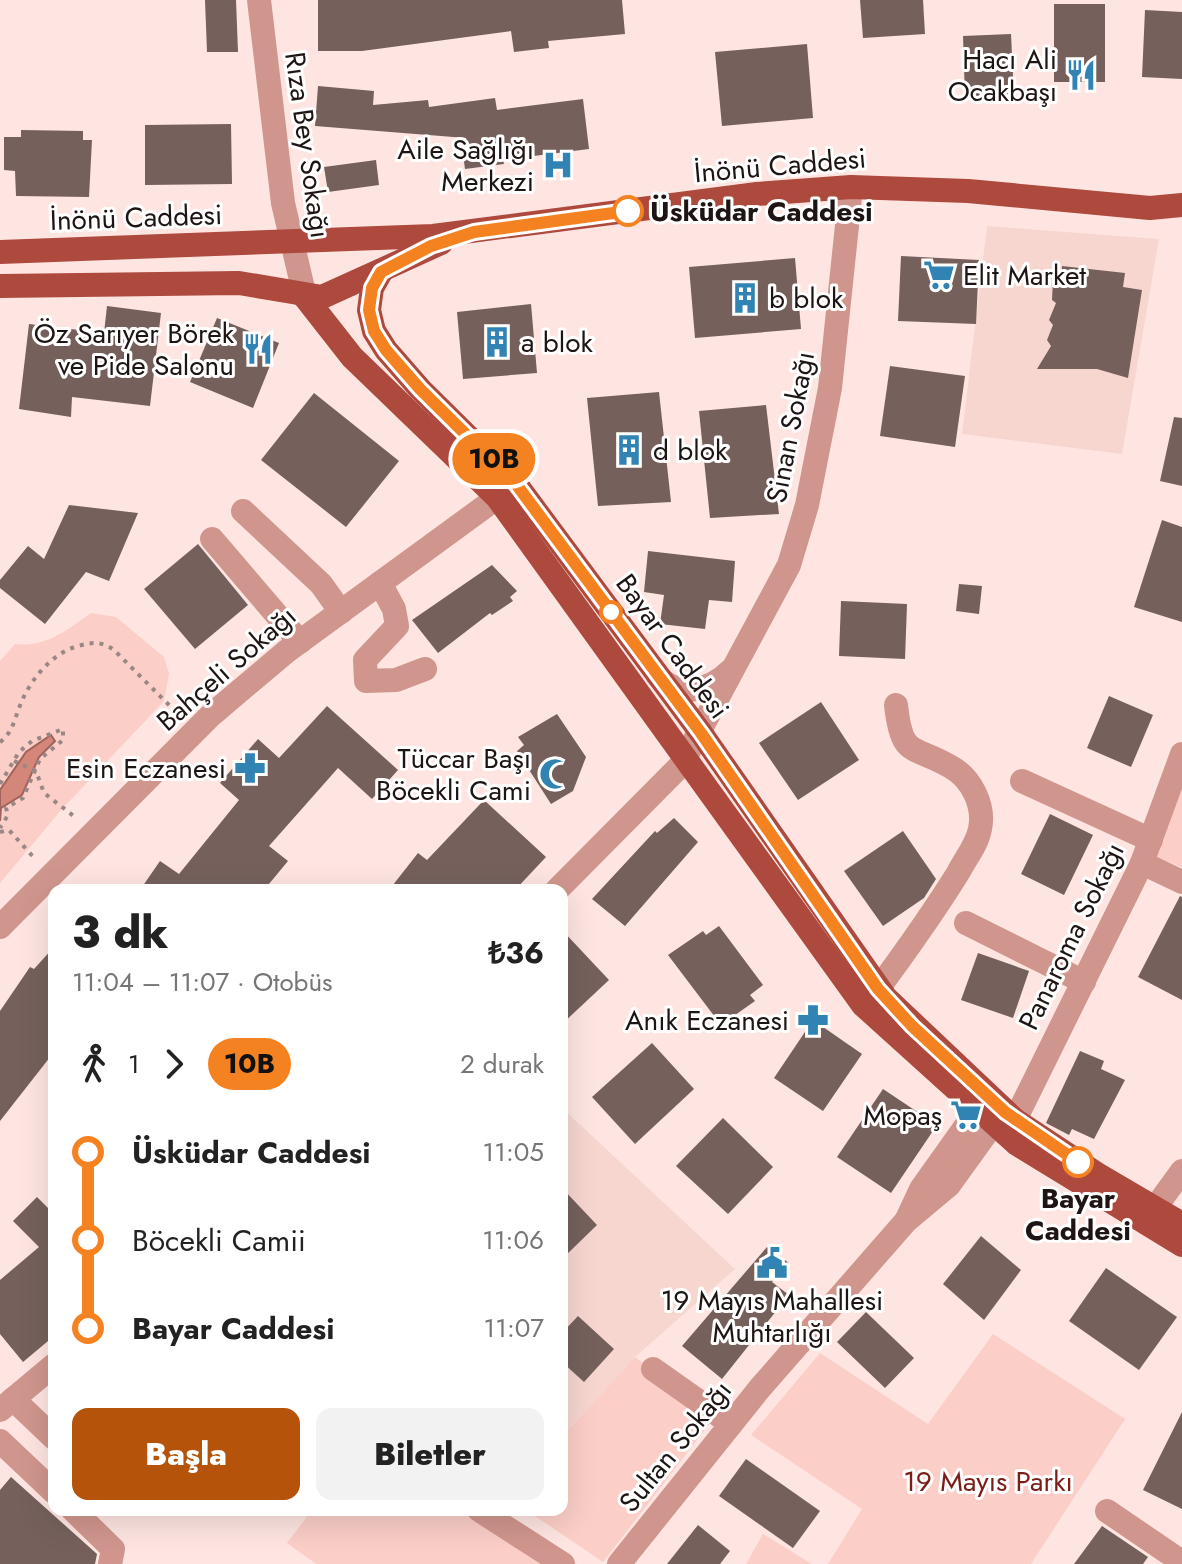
<!DOCTYPE html>
<html lang="tr">
<head>
<meta charset="utf-8">
<style>
  :root { --surface:#fff; --page:#f2f2f2; --text:#222; --muted:#767676; --accent:#b45309 }
  body { margin:0; font-family:Jost,sans-serif; background:var(--page); color:var(--text); height:100vh; display:flex; flex-direction:column; font-size:30px; white-space:nowrap }
  * { box-sizing:border-box; margin:0 }
  p { font-size:26px; color:var(--muted) }
  .icon { flex:none; width:44px; height:44px; fill:none; stroke:currentColor; stroke-width:2; stroke-linecap:round; stroke-linejoin:round }
  .map { position:relative; flex:1; overflow:hidden }
  .details { position:absolute; left:48px; top:884px; width:520px; height:632px; display:flex; flex-direction:column; background:var(--surface); border-radius:16px; box-shadow:0 8px 32px #0002 }
  .details>* { flex:none }
  .badge { padding:0 16px; border-radius:26px; font-size:28px; line-height:52px }
  .map>.badge { position:absolute; translate:-50% -50%; box-shadow:0 0 0 4px #fff }
  .legs { display:flex; align-items:center; gap:12px; height:88px; padding:0 24px; font-size:26px }
  .legs p { margin-inline-start:auto }
  .summary { display:flex; align-items:center; justify-content:space-between; height:136px; padding:0 24px }
  h1 { font-size:44px; font-weight:800; line-height:60px }
  .button { display:flex; gap:16px; margin-top:auto; padding:16px 24px }
  .button a { flex:1; height:92px; border-radius:16px; background:var(--accent); color:#fff; font-size:32px; font-weight:800; line-height:92px; text-align:center }
  .button a+a { background:var(--page); color:var(--text) }
  ul { padding:0 24px; list-style:none }
  li { display:flex; align-items:center; gap:28px; height:88px; font-size:30px }
  li i { display:grid; place-items:center; width:12px; height:100%; margin:0 10px; background:currentColor }
  li i::after { content:''; width:20px; height:20px; margin:-10px; border:6px solid; border-radius:50%; background:var(--surface) }
  li p { margin-inline-start:auto }
  li:first-child i { background:linear-gradient(#0000 50%,currentColor 0) }
  li:last-child i { background:linear-gradient(currentColor 50%,#0000 0) }
  .map>svg:first-child { display:block }
  .built { fill:#f7d6d0 }
  .green { fill:#fbcec7 }
  .water { fill:#d4867b; stroke:#9d645c; stroke-width:2 }
  .building { fill:#75605c }
  .lines { fill:none; stroke-linecap:round; stroke-linejoin:round }
  .path { stroke:#998785; stroke-width:4; stroke-dasharray:4 6; stroke-linecap:butt }
  .minor { stroke:#d0968d; stroke-width:24 }
  .major { stroke:#ae493e; stroke-width:24 }
  .line-1-casing { stroke:#fff; stroke-width:18 }
  .line-1 { stroke:#f58220; stroke-width:12 }
  .stop-1-dot { fill:#fff; stroke:#f58220; stroke-width:4 }
  .labels { text-anchor:middle; stroke-width:6; stroke-linejoin:round; paint-order:stroke }
  .poi-label { font-size:28px; fill:#1d1413; stroke:#fff; text-anchor:end }
  .street-label { font-size:28px; fill:#1d1413; stroke:#fff }
  .stop-label { font-size:28px; font-weight:bold; fill:#1d1413; stroke:#fff; text-anchor:start }
  .park-label { font-size:28px; fill:#7a1d16; stroke:#fff }
</style>
</head>
<body>
<div class="map">
<svg width="1182" height="1564" viewBox="0 0 1182 1564">
  <rect width="100%" height="100%" fill="#fee5e1"/>
  <g class="built">
    <polygon points="987,226 1159,239 1122,454 962,434"/>
    <polygon points="562,1108 735,1269 635,1357 562,1437"/>
  </g>
  <g class="green">
    <path d="M91,613L116,617L164,657L169,674L164,701L62,809L0,883V661L15,644C45,648 67,630 91,613Z"/>
    <polygon points="1182,788 1182,867 1157,858"/>
    <polygon points="993,1334 1125,1419 1031,1564 828,1564 862,1509 751,1435 820,1353 928,1424"/>
    <polygon points="635,1357 714,1418 603,1562 526,1510 562,1510 562,1437"/>
    <polygon points="312,1510 464,1510 542,1564 316,1564 287,1543"/>
    <polygon points="763,1534 812,1564 746,1564"/>
  </g>
  <polygon class="water" points="51,735 55,741 39,757 22,795 1,808 0,821 0,790 26,752"/>
  <g class="building">
    <polygon points="205,0 236,0 238,52 207,52"/>
    <polygon points="318,0 622,0 625,34 548,41 549,48 514,52 511,31 362,51 318,51"/>
    <polygon points="860,0 923,0 925,34 863,38"/>
    <rect x="1054" y="4" width="51" height="78"/>
    <polygon points="1145,10 1182,12 1182,79 1142,77"/>
    <polygon points="1011,34 1014,97 965,98 963,36"/>
    <polygon points="807,44 813,118 722,126 715,52"/>
    <polygon points="318,86 374,91 373,105 428,100 429,107 495,98 497,110 583,99 589,149 503,160 504,164 465,169 462,147 466,147 466,138 315,126"/>
    <polygon points="231,124 232,184 145,185 145,125"/>
    <polygon points="21,130 83,131 83,140 92,140 89,197 16,196 15,171 4,170 4,137 21,137"/>
    <polygon points="376,160 379,185 328,192 324,167"/>
    <polygon points="901,256 979,260 976,324 898,321"/>
    <polygon points="795,258 801,329 695,338 689,267"/>
    <polygon points="1062,266 1125,273 1123,287 1142,290 1128,378 1097,369 1037,369 1051,346 1047,340 1053,325 1049,320 1056,303 1052,300 1053,279 1061,280"/>
    <polygon points="531,304 537,373 463,379 457,312"/>
    <polygon points="107,306 161,313 150,406 72,397 71,417 19,409 29,324 104,333"/>
    <polygon points="217,318 279,343 253,408 190,382"/>
    <polygon points="890,366 965,376 955,447 880,436"/>
    <polygon points="659,392 671,502 598,506 587,398"/>
    <polygon points="314,393 399,461 346,527 261,460"/>
    <polygon points="766,405 779,514 710,518 699,411"/>
    <polygon points="1174,417 1182,418 1182,486 1160,481"/>
    <polygon points="69,505 138,513 109,581 86,572 45,624 0,588 0,580 28,546 44,559"/>
    <polygon points="1162,520 1182,527 1182,622 1134,607"/>
    <polygon points="198,544 248,605 195,649 144,589"/>
    <polygon points="648,551 735,561 732,602 709,600 705,629 660,624 664,595 644,592"/>
    <polygon points="492,565 517,591 510,597 513,601 492,615 490,613 438,653 412,620"/>
    <polygon points="959,584 982,586 979,614 956,611"/>
    <polygon points="841,601 907,604 905,659 839,656"/>
    <polygon points="1109,696 1153,715 1131,767 1087,748"/>
    <polygon points="821,702 859,760 798,800 759,743"/>
    <polygon points="327,706 398,770 372,799 338,768 269,846 288,861 264,890 140,890 160,861 179,874 239,800 220,783 258,739 279,758"/>
    <polygon points="557,714 586,757 573,791 551,804 517,751 524,745 518,737"/>
    <polygon points="484,800 546,857 515,890 389,890 418,853 427,860"/>
    <polygon points="1050,814 1093,835 1064,895 1021,874"/>
    <polygon points="674,818 698,842 625,926 592,899 655,831 657,833"/>
    <polygon points="903,831 936,879 924,898 883,926 844,871"/>
    <polygon points="1180,896 1182,897 1182,1000 1138,977"/>
    <polygon points="719,926 763,985 750,995 755,1001 721,1025 668,955 703,931 706,935"/>
    <polygon points="562,930 609,980 562,1024"/>
    <polygon points="54,947 54,1052 0,1121 0,1011 30,967 34,969"/>
    <polygon points="978,953 1029,971 1013,1018 961,1000"/>
    <polygon points="813,1020 862,1054 823,1111 774,1078"/>
    <polygon points="652,1043 694,1089 635,1144 592,1097"/>
    <polygon points="1080,1051 1104,1061 1101,1069 1125,1080 1094,1139 1072,1129 1069,1135 1046,1123"/>
    <polygon points="883,1089 937,1125 891,1193 837,1157"/>
    <polygon points="723,1118 773,1167 728,1214 676,1166"/>
    <polygon points="562,1188 597,1225 562,1259"/>
    <polygon points="37,1197 54,1214 54,1336 23,1362 0,1334 0,1280 39,1247 13,1221"/>
    <polygon points="981,1236 1021,1270 984,1320 943,1284"/>
    <polygon points="767,1247 789,1263 772,1282 789,1295 722,1379 682,1346"/>
    <polygon points="1106,1268 1177,1317 1139,1370 1069,1321"/>
    <polygon points="866,1312 914,1358 885,1388 837,1342"/>
    <polygon points="578,1316 614,1349 584,1382 562,1362 562,1333"/>
    <polygon points="1182,1412 1182,1509 1143,1490"/>
    <polygon points="746,1459 820,1511 793,1548 719,1496"/>
    <polygon points="11,1477 97,1554 95,1564 0,1564 0,1490"/>
    <polygon points="698,1525 730,1551 720,1564 667,1564"/>
    <polygon points="1102,1526 1148,1557 1143,1564 1074,1564"/>
  </g>
  <g class="lines">
    <g class="path">
      <path d="M0,742C13,733 15,717 21,703C31,679 52,653 78,646C92,642 102,641 114,650L178,714"/>
      <polyline points="14,761 36,771 44,793 75,817"/>
      <polyline points="0,784 19,752 32,741 63,729 63,740 40,759 23,798 6,808 8,815 0,828"/>
      <polyline points="0,832 9,830 36,860"/>
    </g>
    <g class="minor">
      <polyline points="259,0 283,203 305,297"/>
      <polyline points="243,511 321,584 341,612"/>
      <polyline points="212,539 300,642"/>
      <polyline points="380,583 394,609 397,626 365,660 366,681 396,680 425,669"/>
      <path d="M658,676C678,699 711,690 730,671"/>
      <polyline points="1022,781 1151,840"/>
      <polyline points="1142,863 1182,882"/>
      <polyline points="557,890 682,764 789,565 807,505 830,388 851,187"/>
      <polyline points="966,923 1084,982"/>
      <polyline points="0,927 210,716 287,651 513,486"/>
      <path d="M878,989C906,951 933,913 958,873C965,859 977,845 980,829C985,805 971,778 951,767C912,744 902,759 896,705"/>
      <polyline points="1155,1208 1182,1171"/>
      <polyline points="907,1219 921,1189 968,1123 968,1108 961,1095"/>
      <polyline points="653,1369 731,1424"/>
      <polyline points="13,1399 54,1438"/>
      <polyline points="0,1410 54,1365"/>
      <polyline points="0,1441 54,1492"/>
      <polyline points="73,1510 113,1549 110,1564"/>
      <polyline points="479,1510 563,1564"/>
      <polyline points="1107,1511 1182,1562"/>
      <polyline points="619,1564 760,1388 906,1221 949,1185 993,1124 1015,1120 1142,863 1182,754"/>
    </g>
    <g class="major">
      <polyline points="0,252 433,236 757,194 851,187 968,191 1150,208 1182,205"/>
      <polyline points="381,272 372,288 369,310 374,331 386,350 420,389 516,484 701,733 886,998 1015,1120 1097,1174 1182,1224"/>
      <polyline points="0,286 239,283 322,297 441,243"/>
      <polyline points="305,297 352,357 497,497 863,1005 1017,1144 1182,1245"/>
    </g>
  </g>
  <g class="lines">
    <defs>
      <polyline id="line-1" points="628,211 474,232 431,246 381,272 372,288 369,310 374,331 386,350 420,389 516,484 701,733 878,989 912,1026 1005,1112 1078,1162"/>
    </defs>
    <use href="#line-1" class="line-1-casing"/>
    <use href="#line-1" class="line-1"/>
  </g>
  <defs>
    <symbol id="restaurant-bare" viewBox="-9 -9 18 18"><path d="M-5-6h1v4h1v-4h1v4h1v-4h1v5L-1.5 .5V6h-2V.5L-5-1ZM5-6V6H3V1.5H1.5Q1.5-4 5-6Z" fill="#3183b3" stroke="#fff" stroke-width="2.5" paint-order="stroke"/></symbol>
    <symbol id="hospital-bare" viewBox="-9 -9 18 18"><path d="M-5-5h3v3.5h4V-5h3V5h-3V1.5h-4V5h-3Z" fill="#3183b3" stroke="#fff" stroke-width="2.5" paint-order="stroke"/></symbol>
    <symbol id="supermarket-bare" viewBox="-9 -9 18 18"><path d="M-6-5.5h2.5l.6 2H6L4.5 2H-2.5L-4.4-4H-6ZM-1.5 3.2a1.3 1.3 0 1 0 .1 0ZM3 3.2a1.3 1.3 0 1 0 .1 0Z" fill="#3183b3" stroke="#fff" stroke-width="2.5" paint-order="stroke"/></symbol>
    <symbol id="building-bare" viewBox="-9 -9 18 18"><path d="M-4-6H4V6H1V3H-1V6H-4ZM-2.5-4.3h1.7v1.8h-1.7ZM.8-4.3h1.7v1.8H.8ZM-2.5-1h1.7V.8h-1.7ZM.8-1h1.7V.8H.8Z" fill="#3183b3" stroke="#fff" stroke-width="2.5" paint-order="stroke"/></symbol>
    <symbol id="pharmacy-bare" viewBox="-9 -9 18 18"><path d="M-2-6h4v4h4v4h-4v4h-4v-4h-4v-4h4Z" fill="#3183b3" stroke="#fff" stroke-width="2.5" paint-order="stroke"/></symbol>
    <symbol id="mosque-bare" viewBox="-9 -9 18 18"><path d="M3.5-4.9A6 6 0 1 0 3.5 4.9A5 5 0 1 1 3.5-4.9Z" fill="#3183b3" stroke="#fff" stroke-width="2.5" paint-order="stroke"/></symbol>
    <symbol id="civic-bare" viewBox="-9 -9 18 18"><path d="M-.6-6.5H3V-4.5H.6V-3L4-1V1h2V6H-6V1h2V-1L-.6-3ZM-1.2 2.5V6h2.4V2.5Z" fill="#3183b3" stroke="#fff" stroke-width="2.5" paint-order="stroke"/></symbol>
  </defs>
  <g fill-rule="evenodd">
    <use href="#restaurant-bare" x="1059" y="53" width="44" height="44"/>
    <use href="#hospital-bare" x="536" y="143" width="44" height="44"/>
    <use href="#supermarket-bare" x="917" y="253" width="44" height="44"/>
    <use href="#building-bare" x="723" y="276" width="44" height="44"/>
    <use href="#building-bare" x="475" y="320" width="44" height="44"/>
    <use href="#restaurant-bare" x="236" y="327" width="44" height="44"/>
    <use href="#building-bare" x="607" y="428" width="44" height="44"/>
    <use href="#pharmacy-bare" x="228" y="746" width="44" height="44"/>
    <use href="#mosque-bare" x="533" y="752" width="44" height="44"/>
    <use href="#pharmacy-bare" x="791" y="998" width="44" height="44"/>
    <use href="#supermarket-bare" x="944" y="1093" width="44" height="44"/>
    <use href="#civic-bare" x="750" y="1241" width="44" height="44"/>
  </g>
  <g class="stop-1-dot">
    <circle cx="628" cy="211" r="14"/>
    <circle cx="611" cy="612" r="10"/>
    <circle cx="1078" cy="1162" r="14"/>
  </g>
  <g class="labels">
    <g class="poi-label">
      <text x="1057" y="69">Hacı Ali<tspan x="1057" dy="32">Ocakbaşı</tspan></text>
      <text x="534" y="159">Aile Sağlığı<tspan x="534" dy="32">Merkezi</tspan></text>
      <text x="963" y="285" text-anchor="start">Elit Market</text>
      <text x="769" y="308" text-anchor="start">b blok</text>
      <text x="234" y="343">Öz Sarıyer Börek<tspan x="234" dy="32">ve Pide Salonu</tspan></text>
      <text x="521" y="352" text-anchor="start">a blok</text>
      <text x="653" y="460" text-anchor="start">d blok</text>
      <text x="531" y="768">Tüccar Başı<tspan x="531" dy="32">Böcekli Cami</tspan></text>
      <text x="226" y="778">Esin Eczanesi</text>
      <text x="789" y="1030">Anık Eczanesi</text>
      <text x="942" y="1125">Mopaş</text>
      <text x="772" y="1310" text-anchor="middle">19 Mayıs Mahallesi<tspan x="772" dy="32">Muhtarlığı</tspan></text>
    </g>
    <g class="street-label">
      <text transform="translate(308 145) rotate(82)" y="10">Rıza Bey Sokağı</text>
      <text transform="translate(780 165) rotate(-5)" y="10">İnönü Caddesi</text>
      <text transform="translate(136 217) rotate(-2)" y="10">İnönü Caddesi</text>
      <text transform="translate(790 427) rotate(-79)" y="10">Sinan Sokağı</text>
      <text transform="translate(673 646) rotate(54)" y="10">Bayar Caddesi</text>
      <text transform="translate(226 668) rotate(-41)" y="10">Bahçeli Sokağı</text>
      <text transform="translate(1071 936) rotate(-64)" y="10">Panaroma Sokağı</text>
      <text transform="translate(675 1446) rotate(-51)" y="10">Sultan Sokağı</text>
    </g>
    <g class="stop-label">
      <text x="650" y="221">Üsküdar Caddesi</text>
      <text x="1078" y="1208" text-anchor="middle">Bayar<tspan x="1078" dy="32">Caddesi</tspan></text>
    </g>
    <g class="park-label">
      <text x="988" y="1491">19 Mayıs Parkı</text>
    </g>
  </g>
</svg>
<b class="badge" style="left:494px;top:459px;background:#f58220;color:#111">10B</b>
<section class="details">
<div class="summary"><div><h1>3 dk</h1><p>11:04 – 11:07 · Otobüs</p></div><b>₺36</b></div>
<div class="legs"><svg class="icon" aria-label="walk" viewBox="0 0 24 24"><circle cx="13" cy="4" r="2"/><path d="M13 8l-2 6 4 7M11 14l-3 7M7 12l3-4h3l4 4"/></svg>1<svg class="icon" aria-label="forward" viewBox="0 0 24 24"><path d="M9 5l7 7-7 7"/></svg><b class="badge" style="background:#f58220;color:#111">10B</b><p>2 durak</p></div>
<ul>
<li><i style="color:#f58220"></i><b>Üsküdar Caddesi</b><p>11:05</p></li>
<li><i style="color:#f58220"></i><span>Böcekli Camii</span><p>11:06</p></li>
<li><i style="color:#f58220"></i><b>Bayar Caddesi</b><p>11:07</p></li>
</ul>
<div class="button"><a>Başla</a><a>Biletler</a></div>
</section>
</div>
</body>
</html>
